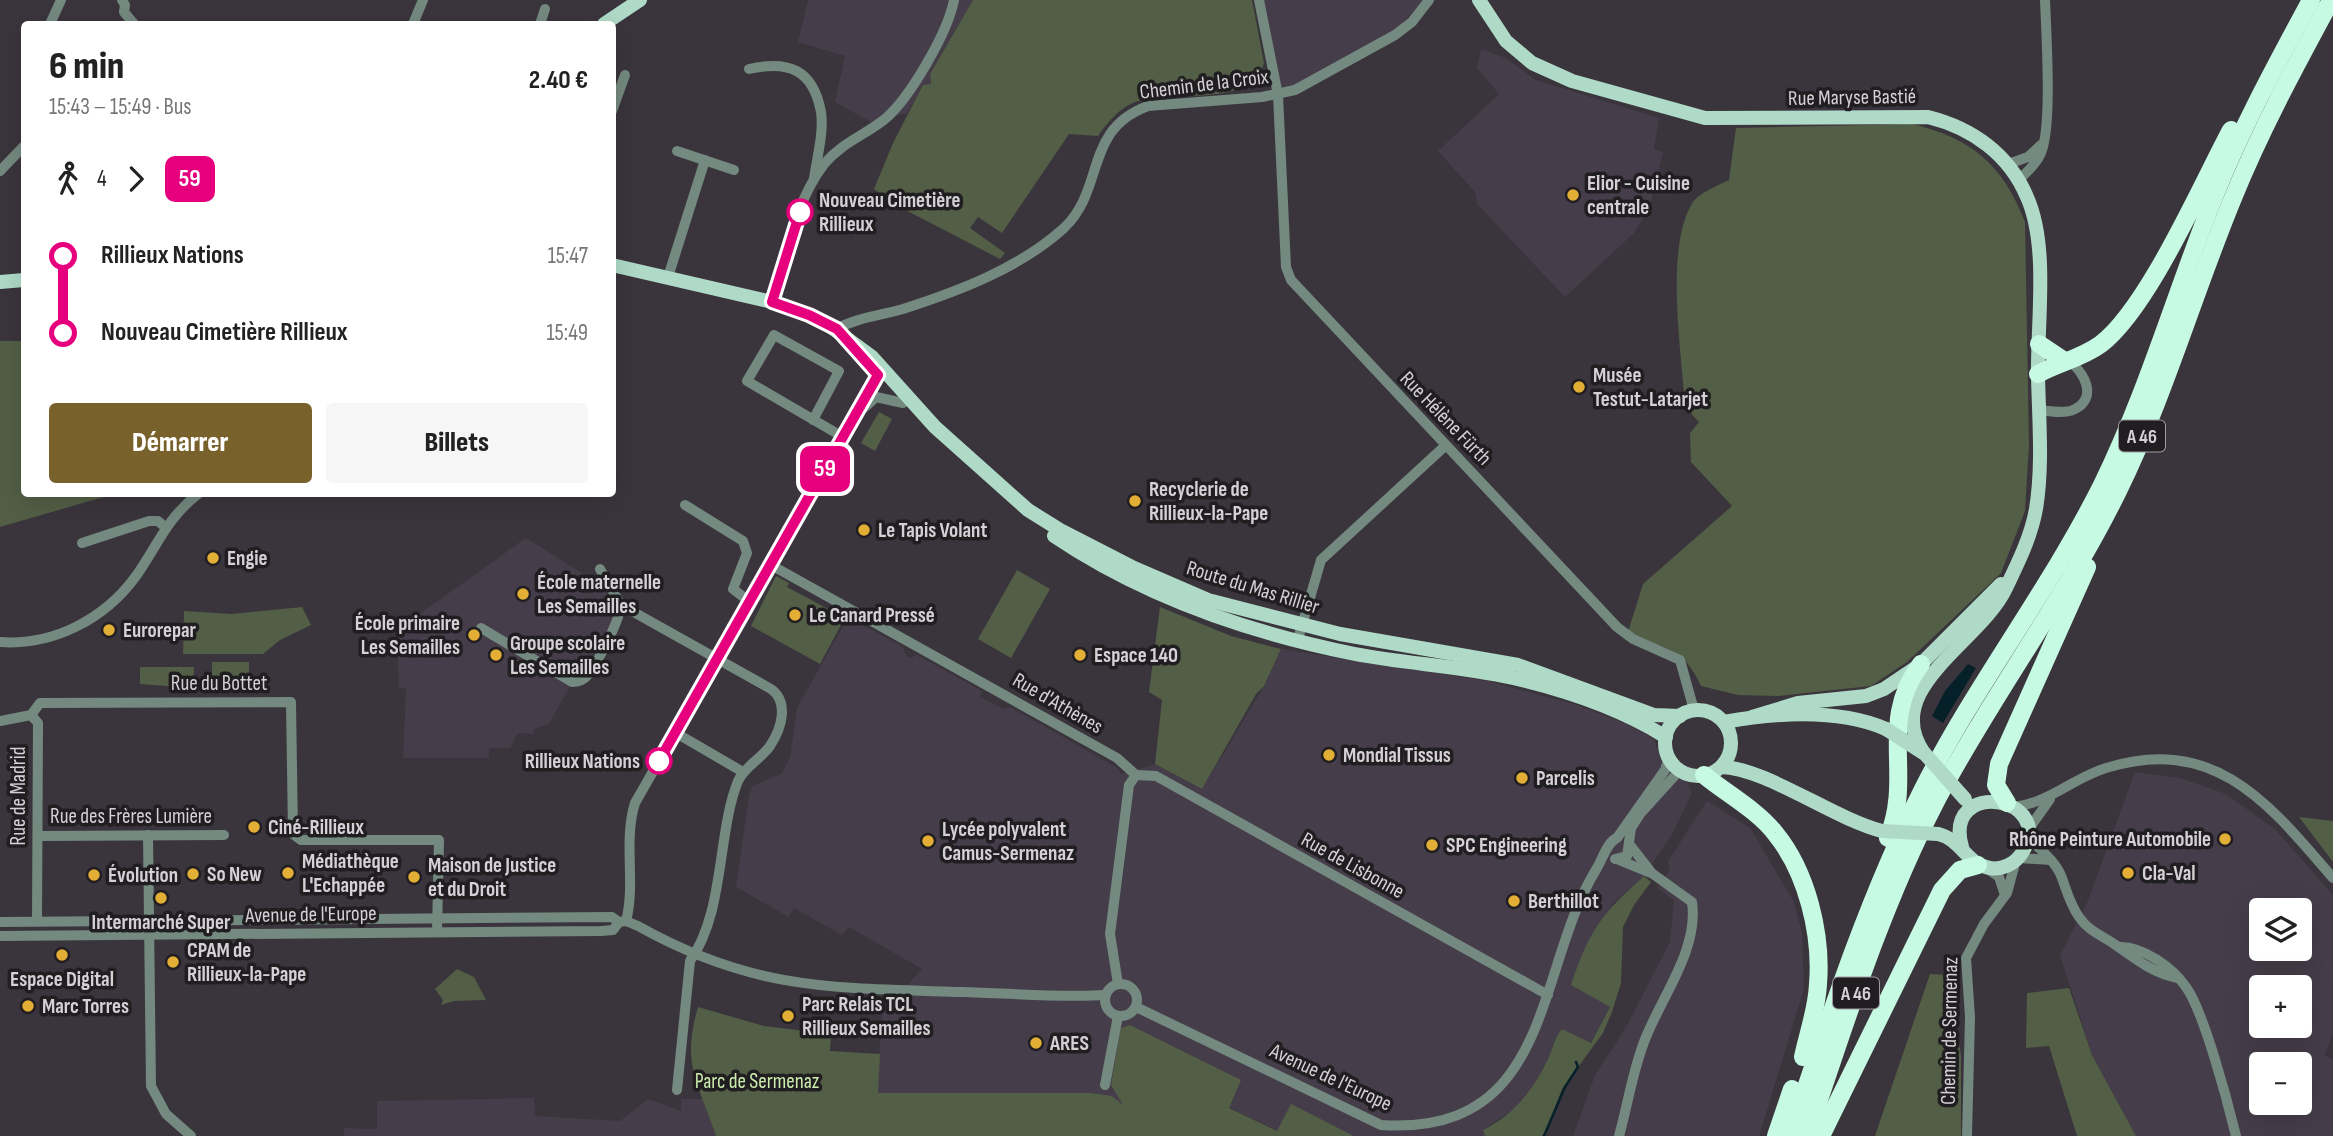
<!DOCTYPE html>
<html lang="fr">
<head>
<meta charset="utf-8">
<style>
  :root { --surface:#fff; --page:#f6f6f6; --text:#222; --muted:#767676; --accent:#79612b }
  body { margin:0; font-family:"Sofia Sans Condensed",sans-serif; background:var(--page); color:var(--text); height:100vh; display:flex; flex-direction:column; font-size:26px; white-space:nowrap }
  * { box-sizing:border-box; margin:0 }
  p { font-size:23px; color:var(--muted) }
  .icon { flex:none; width:38px; height:38px; fill:none; stroke:currentColor; stroke-width:2; stroke-linecap:round; stroke-linejoin:round }
  .map { position:relative; flex:1; overflow:hidden }
  .panel { position:absolute; left:21px; top:21px; width:595px; height:476px; display:flex; flex-direction:column; background:var(--surface); border-radius:7px; box-shadow:0 7px 28px #0002 }
  .panel>* { flex:none }
  .badge { padding:0 14px; border-radius:10px; font-size:24px; line-height:46px }
  .buttons { position:absolute; left:2249px; top:898px; display:grid; gap:14px }
  .buttons a { display:grid; place-items:center; width:63px; height:63px; border-radius:7px; background:var(--surface); box-shadow:0 7px 28px #0002; font-size:35px }
  .map>.badge { position:absolute; translate:-50% -50%; box-shadow:0 0 0 4px #fff }
  .legs { display:flex; align-items:center; gap:10px; height:77px; padding:0 28px; font-size:23px }
  .legs p { margin-inline-start:auto }
  .head { display:flex; align-items:center; justify-content:space-between; height:119px; padding:0 28px }
  h1 { font-size:38px; font-weight:800; line-height:52px }
  .action { display:flex; gap:14px; margin-top:auto; padding:14px 28px }
  .action a { flex:1; height:80px; border-radius:7px; background:var(--accent); color:#fff; font-size:28px; font-weight:800; line-height:80px; text-align:center }
  .action a+a { background:var(--page); color:var(--text) }
  ul { padding:0 28px; list-style:none }
  li { display:flex; align-items:center; gap:24px; height:77px; font-size:26px }
  li i { display:grid; place-items:center; width:10px; height:100%; margin:0 9px; background:currentColor }
  li i::after { content:''; width:18px; height:18px; margin:-9px; border:5px solid; border-radius:50%; background:var(--surface) }
  li p { margin-inline-start:auto }
  li:first-child i { background:linear-gradient(#0000 50%,currentColor 0) }
  li:last-child i { background:linear-gradient(currentColor 50%,#0000 0) }
  .map>svg:first-child { display:block }
  .built { fill:#453d49; fill-rule:evenodd }
  .green { fill:#525e46 }
  .water { fill:#052029 }
  .lines { fill:none; stroke-linecap:round; stroke-linejoin:round }
  .stream { stroke:#052029; stroke-width:2.5 }
  .minor { stroke:#74897f; stroke-width:10 }
  .major { stroke:#afdac7; stroke-width:14 }
  .highway { stroke:#c6fae3; stroke-width:18 }
  .major-bridge { stroke:#afdac7; stroke-width:14 }
  .line-1-casing { stroke:#fff; stroke-width:16 }
  .line-1 { stroke:#e6007e; stroke-width:10 }
  .poi-dot { fill:#e3ae35; stroke:#201e21; stroke-width:2.5 }
  .stop-1-dot { fill:#fff; stroke:#e6007e; stroke-width:3.5 }
  .labels { text-anchor:middle; stroke-width:7; stroke-linejoin:round; paint-order:stroke }
  .shield { fill:#201e21; stroke:#9e9b9f; stroke-width:2 }
  .shield-label { font-size:19px; font-weight:bold; fill:#d4d1d5 }
  .street-label { font-size:21px; fill:#d4d1d5; stroke:#201e21 }
  .poi-label { font-size:21px; font-weight:bold; fill:#d4d1d5; stroke:#201e21; text-anchor:start }
  .stop-label { font-size:21px; font-weight:bold; fill:#d4d1d5; stroke:#201e21; text-anchor:start }
  .park-label { font-size:21px; fill:#ccedac; stroke:#201e21 }
</style>
</head>
<body>
<div class="map">
<svg width="2333" height="1136" viewBox="0 0 2333 1136">
  <rect width="100%" height="100%" fill="#3a353c"/>
  <g class="built">
    <polygon points="808,0 973,0 930,73 931,84 923,86 907,113 871,122 835,102 845,56 798,42"/>
    <polygon points="1262,0 1430,0 1424,11 1315,80 1281,90"/>
    <polygon points="1481,49 1506,58 1536,80 1659,118 1654,149 1663,152 1650,207 1634,233 1565,297 1477,204 1475,192 1438,151 1499,94 1477,68"/>
    <polygon points="526,538 598,583 607,591 619,611 580,680 572,682 549,724 534,729 533,734 518,733 510,748 489,748 489,758 403,758 406,689 399,687 397,630"/>
    <polygon points="848,617 903,647 906,656 911,658 917,655 982,691 980,697 1004,709 1010,707 1116,767 1122,774 1155,764 1202,789 1264,686 1281,649 1488,681 1574,704 1625,723 1654,739 1662,762 1687,782 1692,793 1672,834 1644,876 1613,903 1571,985 1610,1007 1590,1044 1555,1037 1550,1056 1535,1085 1514,1109 1483,1130 1485,1136 1354,1136 1332,1125 1278,1131 1228,1107 1241,1080 1130,1026 1125,1107 1091,1093 877,1093 882,1013 922,969 849,927 842,935 794,908 789,917 736,887 749,795 753,786 782,773 790,757 797,708"/>
    <path d="M2135,772L2180,778L2226,794L2276,830L2333,895V1033L2325,1055L2333,1059V1136H2136L2092,1055L2060,955L2087,903ZM2261,910H2300V948H2261ZM2261,987H2300V1026H2261ZM2261,1064H2300V1102H2261Z"/>
    <polygon points="1707,801 1750,828 1794,902 1802,933 1804,989 1759,1136 1573,1136 1595,1075 1625,1029 1670,942 1674,900 1657,888 1670,870 1668,861"/>
    <polygon points="534,1098 535,1116 620,1121 648,1099 681,1111 681,1099 704,1099 716,1136 344,1136 344,1128 377,1129 377,1101"/>
  </g>
  <g class="green">
    <path d="M973,0H1252L1264,63C1250,109 1175,89 1138,101C1121,106 1107,123 1098,136L1069,134L1002,233L978,217L970,228L1005,253L1000,259L896,205L874,189L893,143L923,85L931,84L930,74Z"/>
    <path d="M1912,124C1972,138 2003,165 2025,222L2029,445L2025,511L2001,573L1907,662L1871,686L1778,696L1738,695L1701,686C1683,646 1665,649 1627,635L1643,584L1732,506L1691,462L1690,433L1699,422L1685,407C1682,353 1664,247 1693,202C1699,193 1719,185 1729,180L1736,128Z"/>
    <polygon points="0,341 24,341 24,494 114,494 0,527"/>
    <polygon points="879,412 892,419 875,451 861,443"/>
    <polygon points="1017,570 1050,589 1011,658 978,639"/>
    <polygon points="776,576 789,583 787,587 828,609 832,604 848,612 820,664 751,626"/>
    <polygon points="302,607 311,625 280,640 263,654 183,654 184,611 232,614"/>
    <polygon points="1160,607 1231,636 1281,649 1264,686 1256,694 1202,789 1155,764 1162,700 1149,692"/>
    <rect x="212" y="662" width="37" height="23"/>
    <polygon points="140,667 194,667 193,688 140,684"/>
    <polygon points="2299,817 2333,821 2333,862 2330,858"/>
    <path d="M1644,876L1651,882L1634,905L1623,927L1621,983L1612,1012L1603,1033L1562,1089L1546,1131L1542,1136H1485L1483,1130C1513,1116 1534,1089 1548,1059C1553,1048 1554,1038 1562,1029L1591,1043L1610,1007L1571,985C1589,931 1601,914 1644,876Z"/>
    <polygon points="457,969 474,977 486,1000 454,1001 441,1005 443,1000 435,989"/>
    <polygon points="1930,974 1949,975 1961,1056 1961,1136 1875,1136"/>
    <polygon points="2069,988 2092,1055 2136,1136 2077,1136 2049,1046 2026,1048 2027,993"/>
    <path d="M698,1007L764,1026L831,1034L830,1051L880,1054L878,1093H1091L1112,1096L1123,1105L1111,1085L1121,1028L1130,1025L1241,1080L1229,1108L1277,1131L1291,1104L1354,1136H716C698,1081 681,1066 698,1007Z"/>
  </g>
  <polygon class="water" points="1968,664 1976,668 1943,723 1932,716 1945,691"/>
  <g class="lines">
    <polyline class="stream" points="1544,1136 1565,1087 1578,1067 1576,1062"/>
    <g class="minor">
      <polyline points="122,0 125,5 124,12 134,24"/>
      <polyline points="1259,0 1278,95 1286,267 1291,280 1617,627 1633,639 1680,660 1694,710"/>
      <polyline points="50,24 61,0"/>
      <polyline points="413,24 423,0"/>
      <polyline points="540,24 545,9"/>
      <path d="M749,69C788,60 813,69 821,112C824,132 817,158 814,178"/>
      <polyline points="612,111 625,75"/>
      <polyline points="677,151 734,170"/>
      <polyline points="2008,164 2028,157 2041,145"/>
      <polyline points="0,171 24,146"/>
      <path d="M2018,180C2026,174 2036,163 2040,155C2053,131 2046,31 2045,0"/>
      <polyline points="668,277 705,160"/>
      <path d="M772,302C785,257 795,201 825,163C842,143 865,135 885,119C910,98 948,32 954,0"/>
      <path d="M837,329C855,318 883,315 903,309C959,291 1020,268 1064,228C1106,188 1083,130 1148,106L1262,97L1295,90L1395,35L1412,22L1429,0"/>
      <polyline points="865,407 876,397 903,403"/>
      <path d="M2039,410C2049,411 2064,414 2073,410C2100,398 2083,371 2068,360"/>
      <polyline points="813,420 839,371 774,335 747,381 843,437"/>
      <polyline points="685,505 743,541 747,553 733,589 750,602"/>
      <polyline points="82,543 149,521 158,521 165,527"/>
      <polyline points="771,565 1117,758 1136,775 1129,785 1110,934 1118,984"/>
      <path d="M600,569L621,605L771,689C789,702 782,728 770,746C761,759 745,766 738,781C717,833 725,912 690,961L677,1090"/>
      <path d="M481,628L572,682C578,682 583,681 587,676C598,662 619,622 621,605"/>
      <polyline points="1298,639 1321,560 1445,446"/>
      <path d="M0,642C53,646 105,619 136,576C158,545 166,519 198,494"/>
      <polyline points="31,715 38,723 37,921"/>
      <polyline points="0,721 31,715 40,703 291,702 293,834 301,840 439,840 437,932"/>
      <polyline points="676,733 743,772"/>
      <polyline points="1136,775 1156,776 1165,781 1548,995"/>
      <path d="M2014,807C2049,803 2073,778 2106,768C2216,734 2270,805 2333,878"/>
      <polyline points="2028,830 2050,799"/>
      <polyline points="148,835 151,1086 166,1114 191,1136"/>
      <polyline points="38,836 224,835"/>
      <path d="M2028,837C2040,850 2056,861 2062,878C2067,892 2070,904 2079,917C2089,932 2104,936 2117,946C2137,960 2153,973 2178,978"/>
      <polyline points="1630,845 1651,872"/>
      <polyline points="2019,858 2051,860"/>
      <polyline points="1615,859 1627,856 1631,828 1640,814 1680,770"/>
      <path d="M1619,860L1653,874L1692,902C1699,948 1663,995 1646,1037C1633,1068 1628,1104 1619,1136"/>
      <polyline points="1986,868 1999,877 2005,895"/>
      <path d="M626,921C636,883 623,841 635,803L883,369"/>
      <path d="M0,922L612,917L619,922L626,921L638,926C754,991 834,988 962,992C1009,993 1058,998 1106,995"/>
      <polyline points="0,936 601,931 613,930 619,922"/>
      <path d="M2119,947C2143,946 2173,968 2186,987C2204,1012 2228,1103 2236,1136"/>
      <circle cx="1121" cy="1000" r="16"/>
      <path d="M1136,1007L1381,1125C1555,1136 1534,969 1597,868C1603,858 1607,842 1617,838L1665,770L1669,758"/>
      <polyline points="1105,1085 1118,1016"/>
      <polyline points="1967,1136 1970,1017 1966,958 1984,924 2007,893 2016,860"/>
    </g>
    <g class="major">
      <path d="M1479,0L1506,41L1532,63L1572,81L1705,118L1928,117C1972,128 2009,154 2027,197C2049,246 2037,323 2038,376C2039,420 2043,466 2036,509C2031,537 2018,563 2006,588C1981,642 1879,689 1924,753"/>
      <polyline points="604,24 640,0"/>
      <polyline points="612,265 772,302 823,321 872,357 935,427 1028,510 1060,530 1134,568 1208,600 1340,634 1518,665 1654,715 1680,716"/>
      <polyline points="0,282 24,280"/>
      <path d="M1054,536C1143,596 1250,633 1355,654C1407,664 1461,666 1513,678C1565,690 1621,709 1666,737"/>
      <circle cx="1698" cy="743" r="33"/>
      <polyline points="1752,717 1798,703 1866,696 1884,689 1921,664 2001,584"/>
      <path d="M1724,722C1775,713 1837,708 1886,729"/>
      <path d="M1721,767C1766,768 1832,818 1882,831"/>
      <path d="M1938,834C1961,839 1967,865 1990,868C2002,870 2015,864 2022,853C2058,796 1942,777 1962,847"/>
    </g>
    <g class="highway">
      <polyline points="2039,344 2063,360"/>
      <path d="M2038,374C2058,363 2082,358 2101,344C2148,308 2201,186 2231,130"/>
      <path d="M1704,775C1727,794 1757,810 1775,833C1807,872 1822,934 1818,984C1817,1009 1808,1033 1803,1057"/>
      <polyline points="2007,803 1996,785 1999,764 2087,567"/>
      <path d="M1888,838C1914,774 1877,722 1921,664"/>
      <polyline points="1776,1136 1792,1089"/>
      <path d="M1790,1136C1829,1019 1867,900 1923,789C1976,684 2049,591 2102,485C2148,391 2177,289 2216,192C2243,125 2277,63 2311,0"/>
      <path d="M1807,1136C1845,1023 1881,907 1936,801C1992,695 2065,599 2118,491C2164,397 2193,295 2233,198C2261,129 2296,65 2331,0"/>
      <polyline points="1821,1136 1942,890 1960,870 1978,865"/>
    </g>
    <g class="major-bridge">
      <polyline points="1886,729 1925,754 1965,799"/>
      <polyline points="1882,831 1938,834"/>
    </g>
  </g>
  <g class="lines">
    <defs>
      <polyline id="line-1" points="659,761 878,375 837,329 809,315 772,302 800,212"/>
    </defs>
    <use href="#line-1" class="line-1-casing"/>
    <use href="#line-1" class="line-1"/>
  </g>
  <g class="poi-dot">
    <circle cx="1573" cy="195" r="7"/>
    <circle cx="1579" cy="387" r="7"/>
    <circle cx="1135" cy="501" r="7"/>
    <circle cx="864" cy="530" r="7"/>
    <circle cx="213" cy="558" r="7"/>
    <circle cx="523" cy="594" r="7"/>
    <circle cx="795" cy="615" r="7"/>
    <circle cx="109" cy="630" r="7"/>
    <circle cx="474" cy="635" r="7"/>
    <circle cx="496" cy="655" r="7"/>
    <circle cx="1080" cy="655" r="7"/>
    <circle cx="1329" cy="755" r="7"/>
    <circle cx="1522" cy="778" r="7"/>
    <circle cx="254" cy="827" r="7"/>
    <circle cx="2225" cy="839" r="7"/>
    <circle cx="928" cy="841" r="7"/>
    <circle cx="1432" cy="845" r="7"/>
    <circle cx="288" cy="873" r="7"/>
    <circle cx="2128" cy="873" r="7"/>
    <circle cx="193" cy="874" r="7"/>
    <circle cx="94" cy="875" r="7"/>
    <circle cx="414" cy="877" r="7"/>
    <circle cx="161" cy="898" r="7"/>
    <circle cx="1514" cy="901" r="7"/>
    <circle cx="62" cy="955" r="7"/>
    <circle cx="173" cy="962" r="7"/>
    <circle cx="28" cy="1006" r="7"/>
    <circle cx="788" cy="1016" r="7"/>
    <circle cx="1036" cy="1043" r="7"/>
  </g>
  <g class="stop-1-dot">
    <circle cx="800" cy="212" r="12"/>
    <circle cx="659" cy="761" r="12"/>
  </g>
  <g class="labels">
    <g class="shield">
      <rect x="2119" y="420.5" width="46" height="31" rx="5"/>
      <rect x="1833" y="977.5" width="46" height="31" rx="5"/>
    </g>
    <g class="shield-label">
      <text x="2142" y="443">A 46</text>
      <text x="1856" y="1000">A 46</text>
    </g>
    <g class="street-label">
      <text transform="translate(1204 84) rotate(-7)" y="7">Chemin de la Croix</text>
      <text transform="translate(1852 97) rotate(-1)" y="7">Rue Maryse Bastié</text>
      <text transform="translate(1446 418) rotate(46)" y="7">Rue Hélène Fürth</text>
      <text transform="translate(1253 587) rotate(17)" y="7">Route du Mas Rillier</text>
      <text x="219" y="690">Rue du Bottet</text>
      <text transform="translate(1058 703) rotate(30)" y="7">Rue d'Athènes</text>
      <text transform="translate(18 796) rotate(-90)" y="7">Rue de Madrid</text>
      <text x="131" y="823">Rue des Frères Lumière</text>
      <text transform="translate(1353 865) rotate(29)" y="7">Rue de Lisbonne</text>
      <text transform="translate(311 914) rotate(-1)" y="7">Avenue de l'Europe</text>
      <text transform="translate(1949 1031) rotate(-89)" y="7">Chemin de Sermenaz</text>
      <text transform="translate(1331 1077) rotate(25)" y="7">Avenue de l'Europe</text>
    </g>
    <g class="poi-label">
      <text x="1587" y="190">Elior - Cuisine<tspan x="1587" dy="24">centrale</tspan></text>
      <text x="1593" y="382">Musée<tspan x="1593" dy="24">Testut-Latarjet</tspan></text>
      <text x="1149" y="496">Recyclerie de<tspan x="1149" dy="24">Rillieux-la-Pape</tspan></text>
      <text x="878" y="537">Le Tapis Volant</text>
      <text x="227" y="565">Engie</text>
      <text x="537" y="589">École maternelle<tspan x="537" dy="24">Les Semailles</tspan></text>
      <text x="809" y="622">Le Canard Pressé</text>
      <text x="460" y="630" text-anchor="end">École primaire<tspan x="460" dy="24">Les Semailles</tspan></text>
      <text x="123" y="637">Eurorepar</text>
      <text x="510" y="650">Groupe scolaire<tspan x="510" dy="24">Les Semailles</tspan></text>
      <text x="1094" y="662">Espace 140</text>
      <text x="1343" y="762">Mondial Tissus</text>
      <text x="1536" y="785">Parcelis</text>
      <text x="268" y="834">Ciné-Rillieux</text>
      <text x="942" y="836">Lycée polyvalent<tspan x="942" dy="24">Camus-Sermenaz</tspan></text>
      <text x="2211" y="846" text-anchor="end">Rhône Peinture Automobile</text>
      <text x="1446" y="852">SPC Engineering</text>
      <text x="302" y="868">Médiathèque<tspan x="302" dy="24">L'Echappée</tspan></text>
      <text x="428" y="872">Maison de Justice<tspan x="428" dy="24">et du Droit</tspan></text>
      <text x="2142" y="880">Cla-Val</text>
      <text x="207" y="881">So New</text>
      <text x="108" y="882">Évolution</text>
      <text x="1528" y="908">Berthillot</text>
      <text x="161" y="929" text-anchor="middle">Intermarché Super</text>
      <text x="187" y="957">CPAM de<tspan x="187" dy="24">Rillieux-la-Pape</tspan></text>
      <text x="62" y="986" text-anchor="middle">Espace Digital</text>
      <text x="802" y="1011">Parc Relais TCL<tspan x="802" dy="24">Rillieux Semailles</tspan></text>
      <text x="42" y="1013">Marc Torres</text>
      <text x="1050" y="1050">ARES</text>
    </g>
    <g class="stop-label">
      <text x="819" y="207">Nouveau Cimetière<tspan x="819" dy="24">Rillieux</tspan></text>
      <text x="640" y="768" text-anchor="end">Rillieux Nations</text>
    </g>
    <g class="park-label">
      <text x="757" y="1088">Parc de Sermenaz</text>
    </g>
  </g>
</svg>
<div class="buttons">
<a><svg class="icon" aria-label="layers" viewBox="0 0 24 24"><path d="M12 4l9 5-9 5-9-5zM3 14l9 5 9-5"/></svg></a>
<a>+</a>
<a>−</a>
</div>
<b class="badge" style="left:825px;top:469px;background:#e6007e;color:#fff">59</b>
<section class="panel">
<div class="head"><div><h1>6 min</h1><p>15:43 – 15:49 · Bus</p></div><b>2.40 €</b></div>
<div class="legs"><svg class="icon" aria-label="walk" viewBox="0 0 24 24"><circle cx="13" cy="4" r="2"/><path d="M13 8l-2 6 4 7M11 14l-3 7M7 12l3-4h3l4 4"/></svg>4<svg class="icon" aria-label="forward" viewBox="0 0 24 24"><path d="M9 5l7 7-7 7"/></svg><b class="badge" style="background:#e6007e;color:#fff">59</b></div>
<ul>
<li><i style="color:#e6007e"></i><b>Rillieux Nations</b><p>15:47</p></li>
<li><i style="color:#e6007e"></i><b>Nouveau Cimetière Rillieux</b><p>15:49</p></li>
</ul>
<div class="action"><a>Démarrer</a><a>Billets</a></div>
</section>
</div>
</body>
</html>
